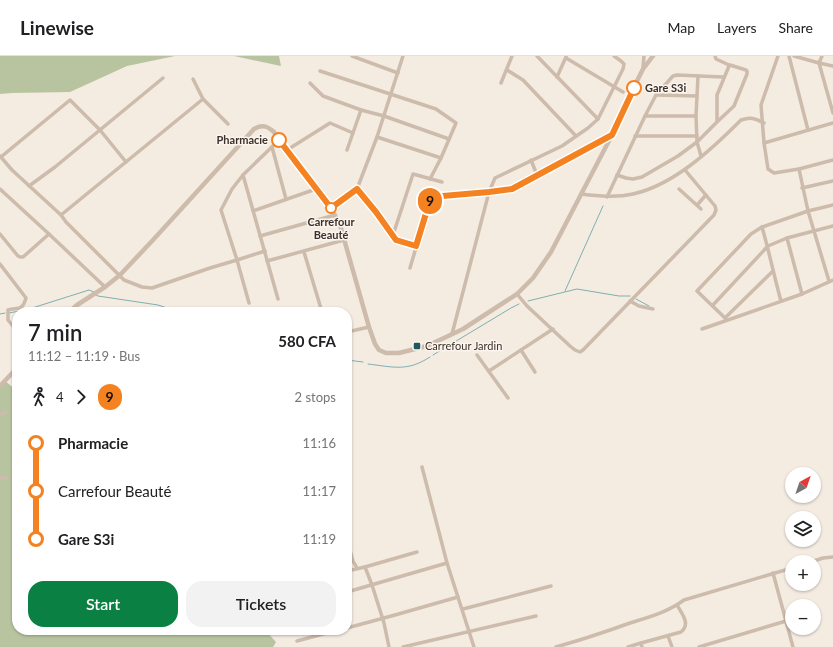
<!DOCTYPE html>
<html lang="en">
<head>
<meta charset="utf-8">
<style>
  :root { --surface:#fff; --page:#f2f2f2; --text:#202124; --muted:#757577; --line:#e0e0e0; --accent:#0b8043 }
  body { margin:0; font-family:Lato,sans-serif; background:var(--page); color:var(--text); height:100vh; display:flex; flex-direction:column; font-size:15px; white-space:nowrap }
  * { box-sizing:border-box; margin:0 }
  p { font-size:13px; color:var(--muted) }
  .icon { flex:none; width:22px; height:22px; fill:none; stroke:currentColor; stroke-width:2; stroke-linecap:round; stroke-linejoin:round }
  .map { position:relative; flex:1; overflow:hidden }
  .details { position:absolute; left:12px; top:251px; width:340px; height:328px; display:flex; flex-direction:column; background:var(--surface); border-radius:16px; box-shadow:0 1px 3px #0004 }
  .details>* { flex:none }
  .badge { padding:0 8px; border-radius:13px; font-size:14px; line-height:26px }
  .needle { width:26px; rotate:40deg }
  .controls { position:absolute; left:785px; top:411px; display:grid; gap:8px }
  .controls a { display:grid; place-items:center; width:36px; height:36px; border-radius:50%; background:var(--surface); box-shadow:0 1px 3px #0004; font-size:20px }
  .map>.badge { position:absolute; translate:-50% -50%; box-shadow:0 0 0 2px #fff }
  .legs { display:flex; align-items:center; gap:6px; height:44px; padding:0 16px; font-size:13px }
  .legs p { margin-inline-start:auto }
  .head { display:flex; align-items:center; justify-content:space-between; height:68px; padding:0 16px }
  h1 { font-size:22px; font-weight:600; line-height:30px }
  .cta { display:flex; gap:8px; margin-top:auto; padding:8px 16px }
  .cta a { flex:1; height:46px; border-radius:16px; background:var(--accent); color:#fff; font-size:16px; font-weight:600; line-height:46px; text-align:center }
  .cta a+a { background:var(--page); color:var(--text) }
  ul { padding:0 16px; list-style:none }
  li { display:flex; align-items:center; gap:14px; height:48px; font-size:15px }
  li i { display:grid; place-items:center; width:6px; height:100%; margin:0 5px; background:currentColor }
  li i::after { content:''; width:10px; height:10px; margin:-5px; border:3px solid; border-radius:50%; background:var(--surface) }
  li p { margin-inline-start:auto }
  li:first-child i { background:linear-gradient(#0000 50%,currentColor 0) }
  li:last-child i { background:linear-gradient(currentColor 50%,#0000 0) }
  header { display:flex; align-items:center; gap:24px; box-sizing:border-box; height:56px; padding:0 20px; background:var(--surface); border-bottom:1px solid var(--line) }
  header strong { font-size:19px }
  nav { display:flex; gap:22px; margin-inline-start:auto; font-size:14px }
  .map>svg:first-child { display:block }
  .green { fill:#b8c4a0 }
  .lines { fill:none; stroke-linecap:round; stroke-linejoin:round }
  .stream { stroke:#7fb0b2; stroke-width:1 }
  .minor { stroke:#cdbbac; stroke-width:3.5 }
  .tertiary { stroke:#cdbbac; stroke-width:4.5 }
  .line-1-casing { stroke:#fff; stroke-width:9 }
  .line-1 { stroke:#f58220; stroke-width:6 }
  .stop-1-dot { fill:#fff; stroke:#f58220; stroke-width:2 }
  .poi-dot { fill:#1f5a5e; stroke:#fbf5ee; stroke-width:1.5 }
  .labels { text-anchor:middle; stroke-width:3; stroke-linejoin:round; paint-order:stroke }
  .stop-label { font-size:11px; font-weight:bold; fill:#3b302b; stroke:#fbf5ee; text-anchor:start }
  .poi-label { font-size:11px; fill:#3b302b; stroke:#fbf5ee; text-anchor:start }
</style>
</head>
<body>
<header>
<strong>Linewise</strong>
<nav><a>Map</a><a>Layers</a><a>Share</a></nav>
</header>
<div class="map">
<svg width="833" height="591" viewBox="0 0 833 591">
  <rect width="100%" height="100%" fill="#f4ebe1"/>
  <g class="green">
    <polygon points="0,0 175,0 127,10 70,36 12,37 0,38"/>
    <polygon points="234,0 279,0 281,10"/>
    <polygon points="4,324 17,335 17,574 265,574 276,586 273,591 0,591 0,328"/>
  </g>
  <g class="lines">
    <g class="stream">
      <polyline points="565,235 603,150"/>
      <polyline points="96,239 98,240 158,249 179,256"/>
      <polyline points="636,243 649,250"/>
      <polyline points="528,245 577,233 619,240 630,240"/>
      <polyline points="9,257 29,253 89,234 94,236"/>
      <polyline points="0,258 5,257"/>
      <polyline points="433,299 511,252 519,248"/>
      <polyline points="347,304 363,306"/>
      <path d="M368,308C394,311 407,316 430,301"/>
    </g>
    <g class="minor">
      <polyline points="352,0 398,17"/>
      <polyline points="537,0 598,63"/>
      <polyline points="715,0 716,3 729,9"/>
      <polyline points="778,0 761,49 764,87 768,113 774,117 799,113 833,104"/>
      <polyline points="789,0 808,74"/>
      <polyline points="794,0 819,7 833,10"/>
      <polyline points="822,0 819,7 833,57"/>
      <polyline points="566,2 623,36"/>
      <polyline points="643,12 644,0"/>
      <polyline points="507,14 523,24 576,80"/>
      <polyline points="320,15 436,53 456,67 441,102 430,123"/>
      <polyline points="698,20 696,60 697,86 701,100"/>
      <polyline points="557,21 566,1"/>
      <polyline points="193,23 203,43 228,68"/>
      <polyline points="310,27 323,40 361,54 384,60 449,83"/>
      <polyline points="501,27 512,0"/>
      <polyline points="656,39 697,40"/>
      <polyline points="645,60 696,60"/>
      <polyline points="635,80 697,80"/>
      <polyline points="377,81 441,102"/>
      <polyline points="764,87 833,67"/>
      <polyline points="272,91 286,143"/>
      <polyline points="287,94 330,67 353,77"/>
      <polyline points="347,94 361,54"/>
      <polyline points="0,100 12,114 61,159 66,166 124,224 142,231 152,232 210,212 237,204 265,195"/>
      <polyline points="1,101 70,44 100,74 126,106"/>
      <polyline points="531,104 537,119"/>
      <polyline points="799,113 808,155 829,225"/>
      <polyline points="243,119 278,243"/>
      <polyline points="617,119 626,122 633,123 642,121 678,100 697,86 717,66 717,39 729,10 730,9 746,14 747,15 747,18 734,50 717,66"/>
      <polyline points="29,130 55,111 163,22"/>
      <polyline points="802,132 833,125"/>
      <polyline points="0,133 49,178 105,231"/>
      <polyline points="357,133 376,156 396,183 416,190"/>
      <polyline points="679,133 701,153"/>
      <path d="M581,138C598,140 616,142 633,138C674,129 712,93 741,64C751,61 754,62 764,67"/>
      <polyline points="607,141 645,60 656,39 673,20 677,19 723,21"/>
      <polyline points="697,149 706,139"/>
      <polyline points="331,152 357,133 377,81 403,0"/>
      <polyline points="253,155 316,133"/>
      <polyline points="61,159 203,43"/>
      <path d="M762,171C769,195 774,220 781,245"/>
      <polyline points="0,178 18,200 20,201 23,201 49,178"/>
      <polyline points="393,179 413,118 442,126"/>
      <polyline points="260,180 335,159"/>
      <polyline points="787,182 802,238"/>
      <polyline points="304,196 322,256"/>
      <polyline points="267,205 344,184"/>
      <path d="M0,208L26,242C22,256 17,251 8,254V264L17,275"/>
      <polyline points="410,212 431,141 489,136 512,133 612,79"/>
      <polyline points="773,215 725,262 697,235 751,178 762,171 808,155 833,149"/>
      <polyline points="517,238 527,250 570,290 575,294 580,296 583,294 714,159 716,154 715,150 685,114"/>
      <polyline points="630,245 639,250 653,253"/>
      <polyline points="249,247 237,204 221,154 232,133 243,119 279,84"/>
      <polyline points="713,249 768,190 787,182 833,170"/>
      <polyline points="702,273 802,238 833,224"/>
      <polyline points="347,276 369,271"/>
      <polyline points="452,278 489,136 495,122 562,90 588,72 598,63 623,13 624,8 621,5 614,0"/>
      <polyline points="521,294 535,316"/>
      <polyline points="477,299 508,342"/>
      <polyline points="489,315 553,273"/>
      <polyline points="0,359 6,356"/>
      <polyline points="422,411 447,507 474,591"/>
      <polyline points="0,422 7,422"/>
      <polyline points="347,484 353,505 357,512"/>
      <polyline points="811,506 823,502 833,501"/>
      <polyline points="347,515 365,511"/>
      <polyline points="773,517 793,591"/>
      <polyline points="347,536 447,507"/>
      <polyline points="463,553 551,530"/>
      <polyline points="347,572 395,559 458,541"/>
      <polyline points="668,580 672,591"/>
      <polyline points="297,585 338,574"/>
      <polyline points="389,591 384,567 372,529 365,511 417,496"/>
      <polyline points="403,591 536,560"/>
      <path d="M556,591C581,584 605,576 630,567C649,561 668,556 684,544L792,512"/>
      <polyline points="628,591 641,587"/>
      <path d="M642,591L641,587L681,576C691,568 682,558 677,549"/>
      <polyline points="699,591 786,565"/>
    </g>
    <g class="tertiary">
      <path d="M69,256L77,249L105,231L120,219L153,184L254,73C262,68 267,70 274,76L331,152L340,169L369,271L375,288L379,294L386,297H399L427,290L463,273L517,238L533,222L551,196L612,79L629,41L643,13L653,0"/>
      <polyline points="0,330 17,312"/>
    </g>
  </g>
  <g class="lines">
    <defs>
      <polyline id="line-1" points="279,84 331,152 357,133 376,156 396,184 416,190 431,141 489,136 512,133 612,79 634,32"/>
    </defs>
    <use href="#line-1" class="line-1-casing"/>
    <use href="#line-1" class="line-1"/>
  </g>
  <g class="stop-1-dot">
    <circle cx="634" cy="32" r="7"/>
    <circle cx="279" cy="84" r="7"/>
    <circle cx="331" cy="152" r="5"/>
  </g>
  <rect class="poi-dot" x="413" y="286" width="8" height="8" rx="2"/>
  <g class="labels">
    <g class="stop-label">
      <text x="645" y="36">Gare S3i</text>
      <text x="268" y="88" text-anchor="end">Pharmacie</text>
      <text x="331" y="170" text-anchor="middle">Carrefour<tspan x="331" dy="13">Beauté</tspan></text>
    </g>
    <g class="poi-label">
      <text x="425" y="294">Carrefour Jardin</text>
    </g>
  </g>
</svg>
<div class="controls">
<a><svg class="needle" viewBox="-14 -14 28 28"><path d="M0-13l5 13h-10z" fill="#e53935"/><path d="M0 13l5-13h-10z" fill="#757577"/></svg></a>
<a><svg class="icon" aria-label="layers" viewBox="0 0 24 24"><path d="M12 4l9 5-9 5-9-5zM3 14l9 5 9-5"/></svg></a>
<a>+</a>
<a>−</a>
</div>
<b class="badge" style="left:430px;top:145px;background:#f58220;color:#111">9</b>
<section class="details">
<div class="head"><div><h1>7 min</h1><p>11:12 – 11:19 · Bus</p></div><b>580 CFA</b></div>
<div class="legs"><svg class="icon" aria-label="walk" viewBox="0 0 24 24"><circle cx="13" cy="4" r="2"/><path d="M13 8l-2 6 4 7M11 14l-3 7M7 12l3-4h3l4 4"/></svg>4<svg class="icon" aria-label="forward" viewBox="0 0 24 24"><path d="M9 5l7 7-7 7"/></svg><b class="badge" style="background:#f58220;color:#111">9</b><p>2 stops</p></div>
<ul>
<li><i style="color:#f58220"></i><b>Pharmacie</b><p>11:16</p></li>
<li><i style="color:#f58220"></i><span>Carrefour Beauté</span><p>11:17</p></li>
<li><i style="color:#f58220"></i><b>Gare S3i</b><p>11:19</p></li>
</ul>
<div class="cta"><a>Start</a><a>Tickets</a></div>
</section>
</div>
</body>
</html>
